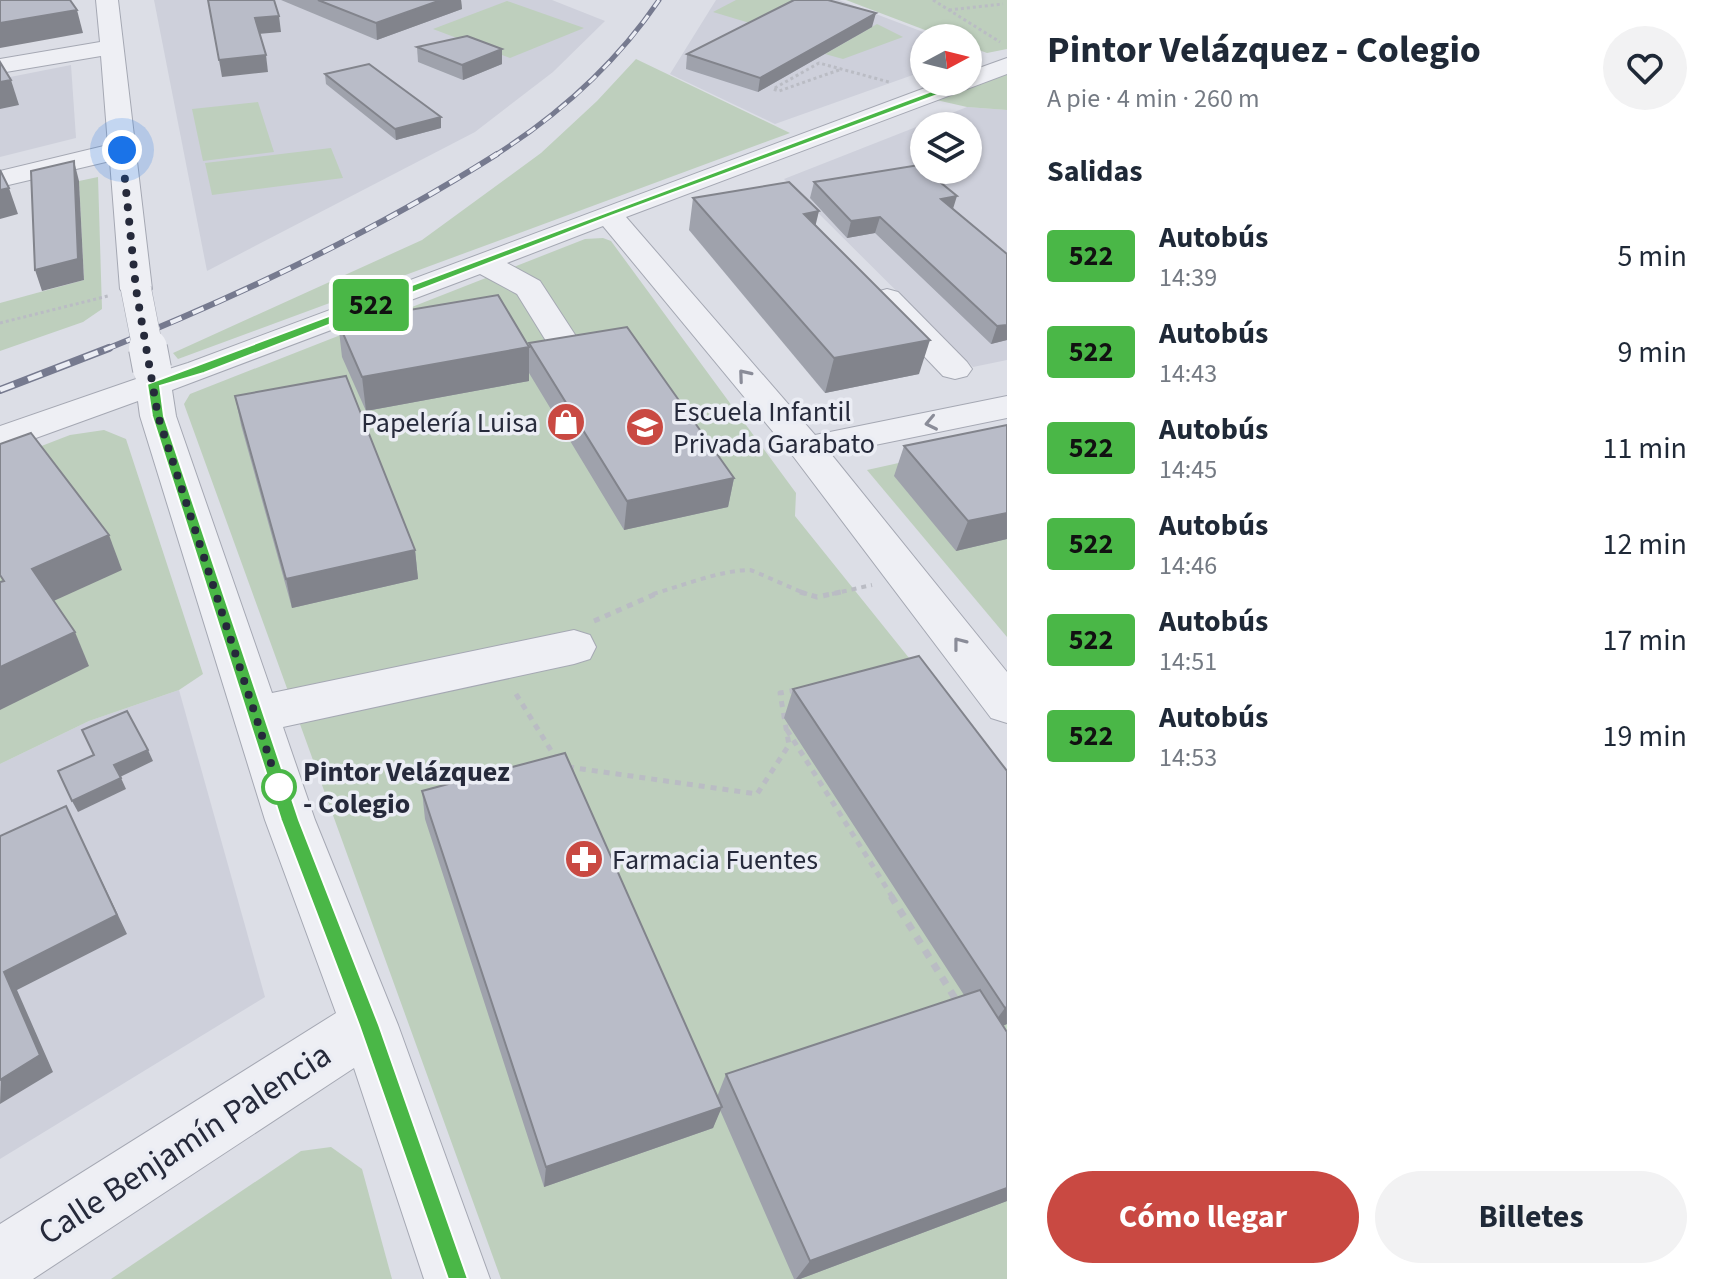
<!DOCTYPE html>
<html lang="es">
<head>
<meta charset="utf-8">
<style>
  :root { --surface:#fff; --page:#f2f2f3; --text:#1f2937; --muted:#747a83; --accent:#c94942 }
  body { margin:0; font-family:"Source Sans 3",sans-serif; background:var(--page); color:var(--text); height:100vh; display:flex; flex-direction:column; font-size:30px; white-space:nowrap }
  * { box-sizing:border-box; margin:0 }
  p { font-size:26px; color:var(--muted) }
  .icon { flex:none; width:44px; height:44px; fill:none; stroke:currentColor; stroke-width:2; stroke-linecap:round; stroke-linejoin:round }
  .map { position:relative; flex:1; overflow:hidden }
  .panel { display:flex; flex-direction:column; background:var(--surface); width:720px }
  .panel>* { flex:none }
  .badge { padding:0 16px; border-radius:6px; font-size:28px; line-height:52px }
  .needle { width:52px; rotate:83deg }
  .buttons { position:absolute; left:910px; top:24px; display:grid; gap:16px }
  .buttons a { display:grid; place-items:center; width:72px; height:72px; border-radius:50%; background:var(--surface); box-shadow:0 2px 6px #0004; font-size:40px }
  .you { position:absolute; width:40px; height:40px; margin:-20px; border:6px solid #fff; border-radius:50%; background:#1a73e8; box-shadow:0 0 0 12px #1a73e833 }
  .map>.badge { position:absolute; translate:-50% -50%; box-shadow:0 0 0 4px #fff }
  h2 { padding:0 40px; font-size:30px; line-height:72px }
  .round { display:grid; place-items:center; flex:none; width:84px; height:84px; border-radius:42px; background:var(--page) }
  .head { display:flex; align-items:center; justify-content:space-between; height:136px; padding:0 40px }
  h1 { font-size:38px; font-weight:700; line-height:60px }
  .button { display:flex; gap:16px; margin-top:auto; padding:16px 40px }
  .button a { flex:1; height:92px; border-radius:48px; background:var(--accent); color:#fff; font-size:32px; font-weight:700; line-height:92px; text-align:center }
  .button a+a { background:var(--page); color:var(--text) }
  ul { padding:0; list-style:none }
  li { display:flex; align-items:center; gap:24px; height:96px; padding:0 40px }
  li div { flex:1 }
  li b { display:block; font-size:30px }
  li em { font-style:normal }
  li .badge { min-width:88px; font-weight:700; text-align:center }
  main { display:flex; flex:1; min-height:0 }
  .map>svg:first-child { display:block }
  .built { fill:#ced0db; fill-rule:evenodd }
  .green { fill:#becfbd }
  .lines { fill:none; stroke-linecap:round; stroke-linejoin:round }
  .minor-casing { stroke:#a5a8b3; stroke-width:2 }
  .path-far3 { stroke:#babcc4; stroke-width:3; stroke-dasharray:3 3; stroke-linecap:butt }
  .path-far2 { stroke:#babcc4; stroke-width:4; stroke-dasharray:5 5; stroke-linecap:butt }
  .path-far1 { stroke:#babcc4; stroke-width:5; stroke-dasharray:6 6; stroke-linecap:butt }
  .path { stroke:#babcc4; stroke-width:7; stroke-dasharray:8 8; stroke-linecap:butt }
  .minor { fill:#eeeff4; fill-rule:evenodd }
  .rail-far2-casing { stroke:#767a8f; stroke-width:5 }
  .rail-far1-casing { stroke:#767a8f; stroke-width:6 }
  .rail-casing { stroke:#767a8f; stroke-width:8 }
  .rail-far2 { stroke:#ebedf4; stroke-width:3; stroke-dasharray:10; stroke-linecap:butt }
  .rail-far1 { stroke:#ebedf4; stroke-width:4; stroke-dasharray:12; stroke-linecap:butt }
  .rail { stroke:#ebedf4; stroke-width:5; stroke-dasharray:15; stroke-linecap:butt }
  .minor-bridge-far1-casing { stroke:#a5a8b3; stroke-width:31; stroke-linecap:butt }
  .minor-bridge-casing { stroke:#a5a8b3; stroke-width:40; stroke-linecap:butt }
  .minor-bridge-far1 { stroke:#eeeff4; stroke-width:30 }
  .minor-bridge { stroke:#eeeff4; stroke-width:38 }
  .wall { fill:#9fa2ac }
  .shaded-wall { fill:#82848c }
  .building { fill:#b9bcc8; stroke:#82848c; stroke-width:2 }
  .oneway { stroke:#8a8c98 }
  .line { fill:#4ab747; stroke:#fff; stroke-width:2 }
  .walk { stroke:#262a3b; stroke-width:8; stroke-dasharray:0 14.4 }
  .stop-dot { fill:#fff; stroke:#4ab747; stroke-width:4 }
  .labels { text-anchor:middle; stroke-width:7; stroke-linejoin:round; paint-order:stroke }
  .poi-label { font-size:28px; fill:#262a3b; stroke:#ebedf4; text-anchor:start }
  .stop-label { font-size:28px; font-weight:bold; fill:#262a3b; stroke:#ebedf4; text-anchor:start }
  .near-street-label { font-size:34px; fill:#262a3b; stroke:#ebedf4 }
</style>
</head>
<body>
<main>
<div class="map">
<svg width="1007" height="1279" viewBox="0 0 1007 1279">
  <rect width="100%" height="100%" fill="#dcdee6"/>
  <g class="built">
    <polygon points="154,0 552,0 605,21 553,72 475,132 207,271"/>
    <polygon points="716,0 839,0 939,38 924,38 924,71 775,124 670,74"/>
    <polygon points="71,65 76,138 0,157 0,79"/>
    <path d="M967,107L1007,110V360L973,367L784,179ZM924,126H968V170H924Z"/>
    <polygon points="179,690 265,997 0,1159 0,764 89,721"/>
  </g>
  <g class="green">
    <polygon points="736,0 797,0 753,24 713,12"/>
    <polygon points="846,0 1007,0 1007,49 987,53 968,46 968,38 946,38"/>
    <polygon points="507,1 584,28 510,58 433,29"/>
    <polygon points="877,24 903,37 843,59 825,54"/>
    <polygon points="636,59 790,133 178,359 173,353 422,240 541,153 597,101"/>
    <polygon points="1007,72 1007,110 967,107 923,97"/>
    <polygon points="258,102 274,152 203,161 192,109"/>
    <polygon points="331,148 343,178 212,195 205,163"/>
    <polygon points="98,177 102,309 83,322 0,351 0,303 84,280 79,181"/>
    <polygon points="603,238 611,241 796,493 795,516 1007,780 1007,1279 501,1279 184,404 190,394 585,239"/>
    <polygon points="104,430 126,439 203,674 179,690 89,721 0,764 0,462 70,435"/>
    <polygon points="1007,439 1007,637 867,470"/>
    <polygon points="331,1147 362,1169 392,1279 111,1279 301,1151"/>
  </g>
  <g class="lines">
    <defs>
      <g id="minor">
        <polygon points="96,0 118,0 152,289 147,296 136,299 125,296 120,289 110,161 0,187 0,171 108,145 101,56 0,73 0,59 100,42"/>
        <polygon points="1007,58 1007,74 626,217 815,435 1007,396 1007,418 831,454 1007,672 1007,723 991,718 793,456 603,226 507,263 540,281 585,350 580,357 568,360 556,357 517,294 480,274 172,390 176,416 272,693 574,630 590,635 596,647 590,659 574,664 283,727 315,820 398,1025 490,1279 424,1279 354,1068 33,1279 0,1279 0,1224 336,1013 265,820 140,416 138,401 0,451 0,426 136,379 135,369 140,362 152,359 164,362 169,369 188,363 941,82 968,82 968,72"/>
        <polygon points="887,289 898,292 967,362 972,369 967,376 955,379 943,376 876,306 871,299 876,292"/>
      </g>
    </defs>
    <use href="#minor" class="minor-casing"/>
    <g class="path-far3">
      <polyline points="933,0 1000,42"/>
      <polyline points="949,10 1003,4"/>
      <polyline points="839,70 779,91 773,89 819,63 889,82"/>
      <polyline points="0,323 108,296"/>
    </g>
    <g class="path-far2">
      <path d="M653,594C681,586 721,570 750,570C755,571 795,590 807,594"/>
      <polyline points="832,594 872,585"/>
    </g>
    <g class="path-far1">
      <polyline points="800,592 817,597 841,592"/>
      <polyline points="594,621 660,592"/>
      <polyline points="516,694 557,760"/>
      <polyline points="787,730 893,898"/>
      <polyline points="568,767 757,794 789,745 780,693 797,690"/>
    </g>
    <polyline class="path" points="891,896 958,1003"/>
    <use href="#minor" class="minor"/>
    <defs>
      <path id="rail-far2" d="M494,156C560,114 615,65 659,0"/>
      <path id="rail-far1" d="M104,350C239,296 374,232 497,154"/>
      <polyline id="rail" points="0,390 109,348"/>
    </defs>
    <use href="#rail-far2" class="rail-far2-casing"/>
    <use href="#rail-far1" class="rail-far1-casing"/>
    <use href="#rail" class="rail-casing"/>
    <use href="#rail-far2" class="rail-far2"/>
    <use href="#rail-far1" class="rail-far1"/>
    <use href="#rail" class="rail"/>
    <defs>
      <polyline id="minor-bridge-far1" points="136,289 148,350"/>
      <polyline id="minor-bridge" points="148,348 152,369"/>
    </defs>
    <use href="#minor-bridge-far1" class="minor-bridge-far1-casing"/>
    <use href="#minor-bridge" class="minor-bridge-casing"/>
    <use href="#minor-bridge-far1" class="minor-bridge-far1"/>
    <use href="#minor-bridge" class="minor-bridge"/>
  </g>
  <g class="wall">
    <polygon points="281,0 461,0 462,9 377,40"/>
    <polygon points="872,27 758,92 686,69 687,54"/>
    <polygon points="417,47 502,64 463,80 418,62"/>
    <polygon points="325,74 441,128 396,140 326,84"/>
    <polygon points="814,182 953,209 1007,254 1007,340 991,344 875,233 847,238 810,198"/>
    <polygon points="693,198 816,225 919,374 825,393 689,230"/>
    <polygon points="338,322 529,346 529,343 734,478 728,507 624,530 529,373 529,381 366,411 342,357"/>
    <polygon points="235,396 415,550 418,579 292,608 241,425"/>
    <polygon points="1007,425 1007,539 956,551 894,476 904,446"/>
    <polygon points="793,689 1007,771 1007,1024 1003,1026 1007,1201 800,1279 794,1279 720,1110 713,1128 544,1187 425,819 422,791 717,1097 726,1074 964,995 784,718"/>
  </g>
  <g class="shaded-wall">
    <polygon points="441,0 461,0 462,9 377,40 376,23"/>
    <polygon points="77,10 83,33 0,48 0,23"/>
    <polygon points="876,13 872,27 758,92 760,78"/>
    <polygon points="279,16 281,32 258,34 255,18"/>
    <polygon points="502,49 502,64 463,80 462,65"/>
    <polygon points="266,55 268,72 222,77 219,60"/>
    <polygon points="11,80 19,105 0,109 0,82"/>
    <polygon points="441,117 441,128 396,140 395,129"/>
    <polygon points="74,161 79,181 84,280 42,291 35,270"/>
    <polygon points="9,188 18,214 0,219 0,190"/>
    <polygon points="957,196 952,212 941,199"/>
    <polygon points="819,211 811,244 804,214"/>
    <polygon points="880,217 875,233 847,238 851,221"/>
    <polygon points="1007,325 1007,340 991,344 997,326"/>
    <polygon points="930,340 919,374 825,393 834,358"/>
    <polygon points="529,347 529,381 366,411 362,377"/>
    <polygon points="734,478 728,507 624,530 627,501"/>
    <polygon points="1007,513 1007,539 956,551 968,521"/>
    <polygon points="109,535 122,570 47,604 32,569"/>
    <polygon points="415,550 418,579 292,608 286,579"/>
    <polygon points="75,632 89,666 0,710 0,667"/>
    <polygon points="148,750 153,761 120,777 114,765"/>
    <polygon points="121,778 126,789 78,812 72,801"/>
    <polygon points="66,806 127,934 17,990 53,1072 0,1104 4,972"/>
    <polygon points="1007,1007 1007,1024 987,1032 1005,1008"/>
    <polygon points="722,1107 713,1128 544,1187 546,1167"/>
    <polygon points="1007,1188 1007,1201 800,1279 796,1279 810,1261"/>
  </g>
  <g class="building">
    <polygon points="0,0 70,0 77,10 0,23"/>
    <polygon points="208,0 274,0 279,16 255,18 266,55 219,60"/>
    <polygon points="318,0 441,0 376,23"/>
    <polygon points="794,0 828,0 876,13 760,78 687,54"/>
    <polygon points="467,36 502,49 462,65 417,47"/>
    <polygon points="0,62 11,80 0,82"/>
    <polygon points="369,64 441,117 395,129 325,74"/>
    <polygon points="74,161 78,259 35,270 31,171"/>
    <polygon points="919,165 957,196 941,199 1007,254 1007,325 997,326 880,217 851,221 814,182"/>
    <polygon points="0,170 9,188 0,190"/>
    <polygon points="789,182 819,211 804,214 930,340 834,358 693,198"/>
    <polygon points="498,295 529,347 362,377 338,322"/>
    <polygon points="627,327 734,478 627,501 529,343"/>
    <polygon points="346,376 415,550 286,579 235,396"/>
    <polygon points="1007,425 1007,513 968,521 904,446"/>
    <polygon points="31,433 109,535 32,569 75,632 0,667 0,582 4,581 0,575 0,444"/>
    <polygon points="919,656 1007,771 1007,1007 1005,1008 793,689"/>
    <polygon points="127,711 148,750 114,765 121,778 72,801 58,771 94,755 82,730"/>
    <polygon points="565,753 722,1107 546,1167 422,791"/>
    <polygon points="66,806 117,915 4,972 40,1055 0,1080 0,836"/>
    <polygon points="980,990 1007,1032 1007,1188 810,1261 726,1074"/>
  </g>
  <defs><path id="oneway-chevron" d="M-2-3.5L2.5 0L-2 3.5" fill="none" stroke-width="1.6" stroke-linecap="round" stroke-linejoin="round" transform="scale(2)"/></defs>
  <g class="oneway">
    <use href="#oneway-chevron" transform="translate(744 375) rotate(-130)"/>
    <use href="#oneway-chevron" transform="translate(931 423) rotate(168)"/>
    <use href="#oneway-chevron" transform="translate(959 643) rotate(-128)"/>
  </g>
  <polygon class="line" points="964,79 967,84 611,216 204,373 160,386 164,416 299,820 379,1025 468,1279 448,1279 359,1025 281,820 152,416 147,384"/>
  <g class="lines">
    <polyline class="walk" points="122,150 136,289 158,416 281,794 279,787"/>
  </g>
  <defs>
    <symbol id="shop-disc" viewBox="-11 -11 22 22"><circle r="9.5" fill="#c94942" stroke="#ebedf4"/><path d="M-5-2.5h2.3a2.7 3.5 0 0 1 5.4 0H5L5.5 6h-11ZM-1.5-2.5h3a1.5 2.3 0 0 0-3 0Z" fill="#fff"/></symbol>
    <symbol id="school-disc" viewBox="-11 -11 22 22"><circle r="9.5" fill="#c94942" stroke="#ebedf4"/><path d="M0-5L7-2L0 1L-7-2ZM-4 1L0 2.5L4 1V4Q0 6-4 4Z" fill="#fff"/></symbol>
    <symbol id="pharmacy-disc" viewBox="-11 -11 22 22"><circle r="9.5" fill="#c94942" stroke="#ebedf4"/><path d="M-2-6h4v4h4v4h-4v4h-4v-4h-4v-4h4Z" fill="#fff"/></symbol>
  </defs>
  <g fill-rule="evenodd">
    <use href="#shop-disc" x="544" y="400" width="44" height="44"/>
    <use href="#school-disc" x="623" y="405" width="44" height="44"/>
    <use href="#pharmacy-disc" x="562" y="837" width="44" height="44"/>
  </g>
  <circle class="stop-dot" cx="279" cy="787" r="16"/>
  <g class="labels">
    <g class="poi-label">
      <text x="673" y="421">Escuela Infantil<tspan x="673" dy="32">Privada Garabato</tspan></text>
      <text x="538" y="432" text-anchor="end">Papelería Luisa</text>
      <text x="612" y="869">Farmacia Fuentes</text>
    </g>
    <g class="stop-label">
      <text x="303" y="781">Pintor Velázquez<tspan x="303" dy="32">- Colegio</tspan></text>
    </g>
    <g class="near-street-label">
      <text transform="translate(184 1143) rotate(-33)" y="12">Calle Benjamín Palencia</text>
    </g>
  </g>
</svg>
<div class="buttons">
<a><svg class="needle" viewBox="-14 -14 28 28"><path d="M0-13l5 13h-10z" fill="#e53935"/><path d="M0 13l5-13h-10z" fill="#747a83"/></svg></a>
<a><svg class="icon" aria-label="layers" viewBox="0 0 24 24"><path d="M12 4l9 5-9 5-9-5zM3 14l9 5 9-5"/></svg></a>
</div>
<div class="you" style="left:122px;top:150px"></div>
<b class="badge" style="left:371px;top:305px;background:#4ab747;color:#111">522</b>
</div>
<section class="panel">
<div class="head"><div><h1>Pintor Velázquez - Colegio</h1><p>A pie · 4 min · 260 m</p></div><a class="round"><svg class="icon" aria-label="heart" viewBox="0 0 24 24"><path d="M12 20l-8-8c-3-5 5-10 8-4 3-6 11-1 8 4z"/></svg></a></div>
<h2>Salidas</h2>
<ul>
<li><span class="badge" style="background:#4ab747;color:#111">522</span><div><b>Autobús</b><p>14:39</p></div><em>5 min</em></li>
<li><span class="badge" style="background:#4ab747;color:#111">522</span><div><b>Autobús</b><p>14:43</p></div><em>9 min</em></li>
<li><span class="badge" style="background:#4ab747;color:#111">522</span><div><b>Autobús</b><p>14:45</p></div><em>11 min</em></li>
<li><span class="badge" style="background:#4ab747;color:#111">522</span><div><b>Autobús</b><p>14:46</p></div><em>12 min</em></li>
<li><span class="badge" style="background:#4ab747;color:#111">522</span><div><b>Autobús</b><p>14:51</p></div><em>17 min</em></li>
<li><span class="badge" style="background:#4ab747;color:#111">522</span><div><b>Autobús</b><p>14:53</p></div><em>19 min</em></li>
</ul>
<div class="button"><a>Cómo llegar</a><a>Billetes</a></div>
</section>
</main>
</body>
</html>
